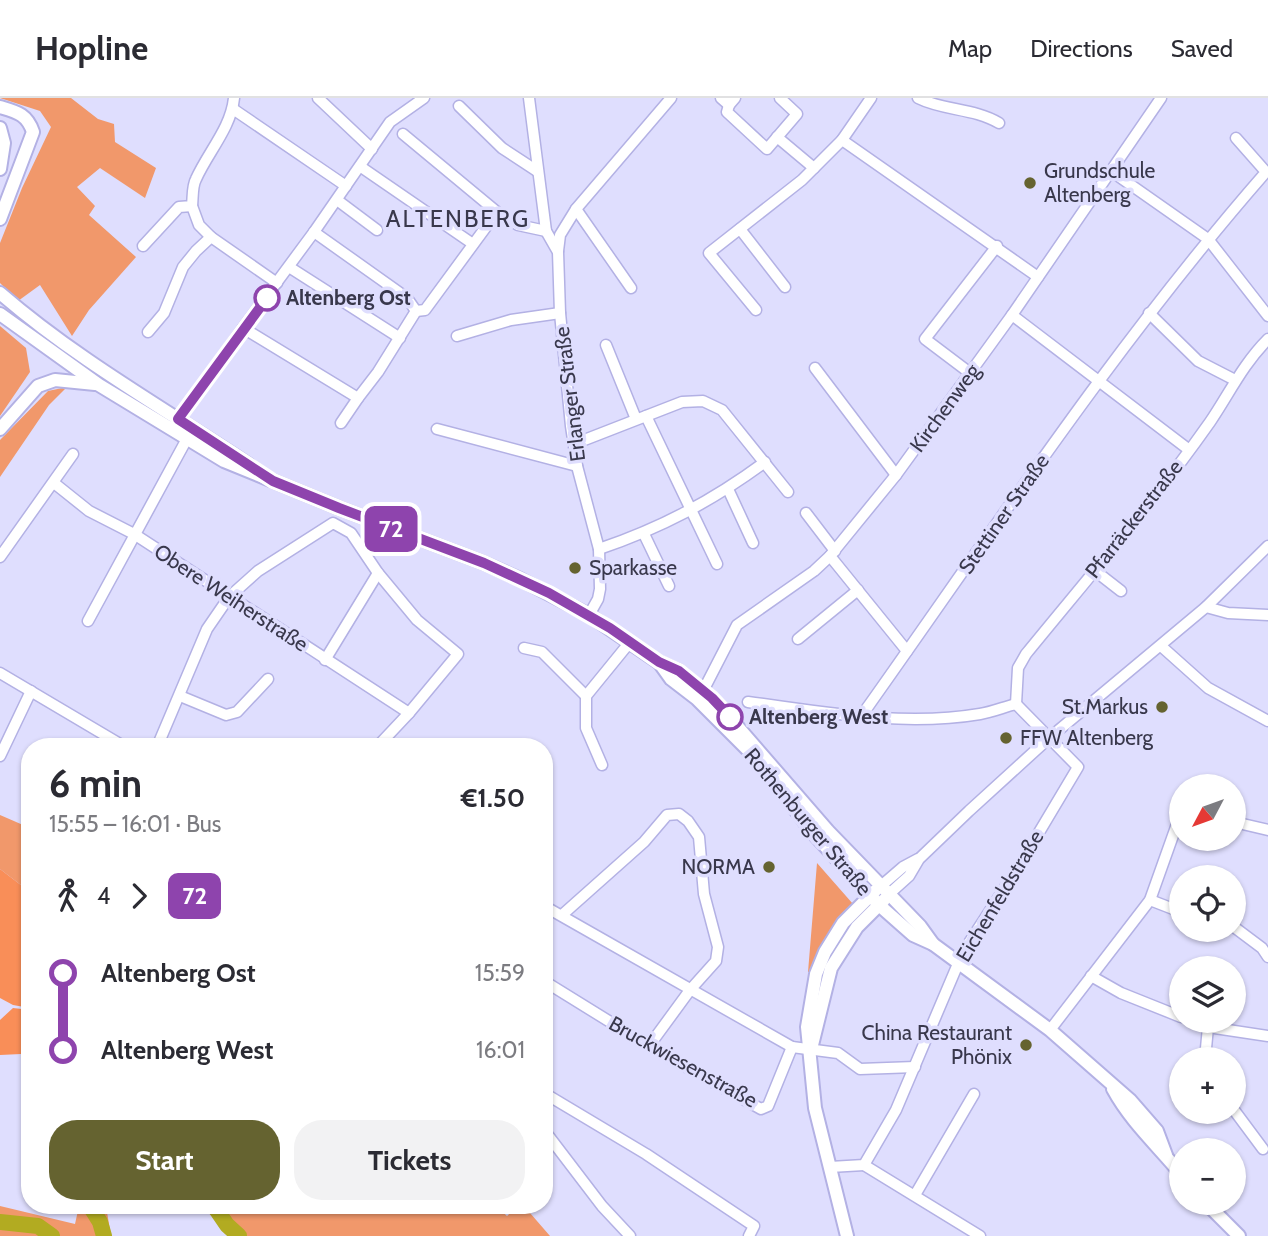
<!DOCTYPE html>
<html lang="en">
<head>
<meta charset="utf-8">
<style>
  :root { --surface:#fff; --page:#f2f2f3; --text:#2b2b33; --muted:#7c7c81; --line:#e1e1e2; --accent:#656330 }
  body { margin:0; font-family:Cabin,sans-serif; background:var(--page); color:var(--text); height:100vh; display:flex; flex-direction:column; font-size:26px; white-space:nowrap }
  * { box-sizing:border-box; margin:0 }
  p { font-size:23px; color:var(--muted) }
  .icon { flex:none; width:38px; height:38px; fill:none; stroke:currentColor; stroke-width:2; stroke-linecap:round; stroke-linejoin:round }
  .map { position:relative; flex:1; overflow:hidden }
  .sheet { position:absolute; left:21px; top:640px; width:532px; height:476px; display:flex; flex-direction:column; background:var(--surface); border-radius:28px; box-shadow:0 2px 5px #0004 }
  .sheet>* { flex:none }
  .badge { padding:0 14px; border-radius:10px; font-size:24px; line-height:46px }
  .needle { width:46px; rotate:229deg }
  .fabs { position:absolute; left:1169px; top:676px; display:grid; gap:14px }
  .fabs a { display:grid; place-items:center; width:77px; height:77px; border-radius:50%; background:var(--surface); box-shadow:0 2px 5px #0004; font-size:35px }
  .map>.badge { position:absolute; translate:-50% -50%; box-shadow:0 0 0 4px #fff }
  .legs { display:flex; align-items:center; gap:10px; height:77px; padding:0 28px; font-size:23px }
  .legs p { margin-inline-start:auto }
  .overview { display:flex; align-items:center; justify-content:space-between; height:119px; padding:0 28px }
  h1 { font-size:38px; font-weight:700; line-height:52px }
  .cta { display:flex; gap:14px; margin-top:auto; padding:14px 28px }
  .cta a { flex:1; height:80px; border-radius:28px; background:var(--accent); color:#fff; font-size:28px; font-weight:700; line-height:80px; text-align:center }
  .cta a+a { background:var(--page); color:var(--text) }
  ul { padding:0 28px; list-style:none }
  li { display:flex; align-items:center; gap:24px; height:77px; font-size:26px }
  li i { display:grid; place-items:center; width:10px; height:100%; margin:0 9px; background:currentColor }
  li i::after { content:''; width:18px; height:18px; margin:-9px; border:5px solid; border-radius:50%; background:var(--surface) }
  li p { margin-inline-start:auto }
  li:first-child i { background:linear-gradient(#0000 50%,currentColor 0) }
  li:last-child i { background:linear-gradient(currentColor 50%,#0000 0) }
  header { display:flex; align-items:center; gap:42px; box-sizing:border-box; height:98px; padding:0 35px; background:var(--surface); border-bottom:2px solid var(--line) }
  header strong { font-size:33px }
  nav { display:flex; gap:38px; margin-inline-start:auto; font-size:24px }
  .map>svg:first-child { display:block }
  .green { fill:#f1986b }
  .forest { fill:#f98e58 }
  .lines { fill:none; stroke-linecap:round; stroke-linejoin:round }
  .river { stroke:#b2ab21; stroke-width:16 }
  .minor-casing { stroke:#b3b1e4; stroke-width:13 }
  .major-casing { stroke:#b3b1e4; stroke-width:16 }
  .minor { stroke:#fff; stroke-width:10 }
  .major { stroke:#fff; stroke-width:12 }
  .line-1-casing { stroke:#fff; stroke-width:16 }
  .line-1 { stroke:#8e44ad; stroke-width:10 }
  .poi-dot { fill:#656330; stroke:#dfdefe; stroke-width:2.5 }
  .stop-1-dot { fill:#fff; stroke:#8e44ad; stroke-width:3.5 }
  .labels { text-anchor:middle; stroke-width:7; stroke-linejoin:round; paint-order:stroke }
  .poi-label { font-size:21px; fill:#39384c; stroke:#dfdefe; text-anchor:start }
  .stop-label { font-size:21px; font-weight:bold; fill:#39384c; stroke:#dfdefe; text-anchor:start }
  .street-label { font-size:21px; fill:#39384c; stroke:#dfdefe }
  .quarter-label { font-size:24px; letter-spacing:2px; fill:#39384c; stroke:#dfdefe }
</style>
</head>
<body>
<header>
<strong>Hopline</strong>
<nav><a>Map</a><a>Directions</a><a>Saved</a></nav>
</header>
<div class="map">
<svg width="1268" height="1138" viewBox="0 0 1268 1138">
  <rect width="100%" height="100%" fill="#dfdefe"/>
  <g class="green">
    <polygon points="0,0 71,0 98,21 114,26 115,44 156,70 145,100 100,70 77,89 95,108 89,117 136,159 89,212 72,238 40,187 18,203 0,185 0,145 22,90 51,29 40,13"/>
    <polygon points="0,228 26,250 30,274 0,318"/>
    <polygon points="67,289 49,307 0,379 0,342 48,293"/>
    <polygon points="0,717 30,730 30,794 0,771"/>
    <polygon points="817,765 853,806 831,835 813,874 808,874"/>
    <polygon points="0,1108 75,1126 79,1108 106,1108 111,1138 0,1138"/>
    <polygon points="201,1108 496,1108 507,1118 518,1108 524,1108 550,1138 233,1138"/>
  </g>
  <g class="forest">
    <polygon points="0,771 30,794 30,910 13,907 0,900"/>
    <polygon points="13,910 30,912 30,959 21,956 0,957 0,922"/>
  </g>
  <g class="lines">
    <g class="river">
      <polyline points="90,1108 100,1124 104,1138"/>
      <polyline points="214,1108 227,1127 239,1138"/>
      <polyline points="0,1124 38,1128 52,1138"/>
    </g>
    <defs>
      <g id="minor">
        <polyline points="318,0 372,51"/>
        <polyline points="529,0 546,133 558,154 560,215 571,328 577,368 599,451 600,491 598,501 589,517"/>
        <polyline points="721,0 729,7 735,0"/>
        <path d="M918,0C944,13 974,10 999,25"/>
        <polyline points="729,7 727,14 767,51 797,16 780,0"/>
        <polyline points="459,8 502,50 537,73"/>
        <polyline points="233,11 346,88"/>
        <polyline points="403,36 497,114 518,127 546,133"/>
        <polyline points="777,39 814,70"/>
        <polyline points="842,42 1038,179"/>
        <polyline points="361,69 473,146"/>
        <polyline points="1111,73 1208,141 1268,218"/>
        <polyline points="337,102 377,132"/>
        <polyline points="192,108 199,127 211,139"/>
        <polyline points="576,111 631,190"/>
        <polyline points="740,131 785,189"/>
        <path d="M143,148L179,109L192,108C193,99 192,88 196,81C208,54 231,30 234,0"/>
        <polyline points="558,153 560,137 576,111 671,0"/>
        <polyline points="289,169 400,240"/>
        <polyline points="756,212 709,155 802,82 842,42 871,0"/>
        <polyline points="416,213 425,212 497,114"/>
        <polyline points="1149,215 1198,263 1235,282"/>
        <polyline points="1012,217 1188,351"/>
        <polyline points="243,230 358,300 378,274 416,213 407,200 314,134"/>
        <polyline points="148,234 164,215 183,169 196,153 211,139 277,185"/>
        <polyline points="457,238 511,222 560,215"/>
        <polyline points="606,247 636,321"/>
        <polyline points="815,270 896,377"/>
        <polyline points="970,275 925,241 997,148"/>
        <polyline points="646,318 717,466"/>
        <polyline points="341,325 358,300"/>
        <polyline points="175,326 243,230 314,134 390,24 424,0"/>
        <polyline points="437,331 577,368"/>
        <polyline points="574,346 682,304 703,303 722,312 788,394"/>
        <polyline points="54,385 89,413 134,436 409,615"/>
        <polyline points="728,391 753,445"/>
        <polyline points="806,415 835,453"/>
        <polyline points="644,436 669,488"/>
        <path d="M599,451C661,430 712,403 765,364"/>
        <polyline points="830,458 907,553"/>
        <polyline points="0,459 73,356"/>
        <polyline points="1094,472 1121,493"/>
        <polyline points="1206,509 1228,515 1268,517"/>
        <polyline points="88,523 189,337"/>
        <polyline points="798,541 858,492"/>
        <polyline points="1161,548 1208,590 1268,623"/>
        <polyline points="524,550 542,554 586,598"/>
        <polyline points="325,562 378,475"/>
        <polyline points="0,575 125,649"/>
        <polyline points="703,593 737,527 814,473 830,458 896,377 1012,217 1161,0"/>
        <polyline points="180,598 226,617 237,614 268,581"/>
        <path d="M748,604C824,614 903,629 980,616C992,614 1004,609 1016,606L1078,669L1019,768L963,854L896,1012L864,1067L830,1069"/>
        <path d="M1016,606L1018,570L1026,556C1088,480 1153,405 1210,324C1229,296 1243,266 1268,241"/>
        <path d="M865,620L867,610C996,428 1119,242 1266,74L1236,40"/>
        <polyline points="157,649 207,531 229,499 258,473 333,425 351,435 378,475 417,522 458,556 409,615 377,649"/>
        <polyline points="0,658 31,593"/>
        <polyline points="602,667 586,630 586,598 630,544"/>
        <polyline points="1234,724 1268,732"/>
        <polyline points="881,788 903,769 918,761"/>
        <polyline points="889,796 909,778 919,761 969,713 1048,641 1206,509 1268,448"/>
        <polyline points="1150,802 1181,814"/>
        <polyline points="544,808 792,949 838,955 860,971 915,969"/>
        <polyline points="562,817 644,744 667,717 679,716 688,723 699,739 704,796 718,849 716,863 690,892 649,948"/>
        <polyline points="1234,829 1262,850 1268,859"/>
        <polyline points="1091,878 1121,895 1181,919"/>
        <polyline points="544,883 649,948 761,1011 768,1008 792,949"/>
        <polyline points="1190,922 1208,929 1268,938"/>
        <polyline points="1050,932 1150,802 1181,715"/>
        <polyline points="1205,961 1208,929"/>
        <polyline points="544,995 646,1056 754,1128 749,1138"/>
        <polyline points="1234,1012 1263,1051"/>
        <polyline points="544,1032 602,1108 630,1138"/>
        <polyline points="864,1067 980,1138"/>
        <polyline points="915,1097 974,996"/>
      </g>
      <g id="major">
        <path d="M0,9C17,14 27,16 33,34L0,121"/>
        <polyline points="0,30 4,45 0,71"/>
        <path d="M0,195C76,261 165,311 249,367"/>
        <polyline points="0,216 99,287 224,363 339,410 484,465 520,481 589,517 658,564 679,573 711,600 730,620 828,733 920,828 933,846"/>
        <polyline points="0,331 38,288 55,282 95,286"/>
        <polyline points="661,567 671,581 697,601 748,652"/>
        <polyline points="762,668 813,735 879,807 913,837 933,846 1050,932 1130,1002 1157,1033 1166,1057"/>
        <polyline points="812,947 831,870 857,829 884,802"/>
        <path d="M1113,991C1131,1024 1158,1048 1181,1076"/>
        <polyline points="1205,1104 1239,1138"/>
        <polyline points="847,1138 815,1010 807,929 816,876 825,854 843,825 875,793"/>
      </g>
    </defs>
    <use href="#minor" class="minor-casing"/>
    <use href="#major" class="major-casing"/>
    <use href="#minor" class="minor"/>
    <use href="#major" class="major"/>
  </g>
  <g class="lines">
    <defs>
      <polyline id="line-1" points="267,200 178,321 273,383 339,410 484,465 549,495 610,530 659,564 679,573 712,600 730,619"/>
    </defs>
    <use href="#line-1" class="line-1-casing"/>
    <use href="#line-1" class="line-1"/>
  </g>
  <g class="poi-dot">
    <circle cx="1030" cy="85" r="7"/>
    <circle cx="575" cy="470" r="7"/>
    <circle cx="1162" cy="609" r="7"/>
    <circle cx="1006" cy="640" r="7"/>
    <circle cx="769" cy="769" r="7"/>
    <circle cx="1026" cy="947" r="7"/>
  </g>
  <g class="stop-1-dot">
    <circle cx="267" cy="200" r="12"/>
    <circle cx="730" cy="619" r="12"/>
  </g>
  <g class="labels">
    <g class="poi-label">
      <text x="1044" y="80">Grundschule<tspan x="1044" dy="24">Altenberg</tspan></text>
      <text x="589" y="477">Sparkasse</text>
      <text x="1148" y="616" text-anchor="end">St.Markus</text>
      <text x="1020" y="647">FFW Altenberg</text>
      <text x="755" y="776" text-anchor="end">NORMA</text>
      <text x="1012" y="942" text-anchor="end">China Restaurant<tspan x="1012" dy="24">Phönix</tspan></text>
    </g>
    <g class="stop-label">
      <text x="286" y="207">Altenberg Ost</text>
      <text x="749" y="626">Altenberg West</text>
    </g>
    <g class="street-label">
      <text transform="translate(570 296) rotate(-97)" y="7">Erlanger Straße</text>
      <text transform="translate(945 310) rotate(-54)" y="7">Kirchenweg</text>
      <text transform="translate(1004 416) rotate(-55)" y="7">Stettiner Straße</text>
      <text transform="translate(1134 421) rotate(-52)" y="7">Pfarräckerstraße</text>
      <text transform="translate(231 500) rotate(33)" y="7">Obere Weiherstraße</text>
      <text transform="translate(808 724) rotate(50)" y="7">Rothenburger Straße</text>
      <text transform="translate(1000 798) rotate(-59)" y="7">Eichenfeldstraße</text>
      <text transform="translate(683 964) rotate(29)" y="7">Bruckwiesenstraße</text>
    </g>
    <g class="quarter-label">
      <text x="458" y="129">ALTENBERG</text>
    </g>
  </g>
</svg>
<div class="fabs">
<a><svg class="needle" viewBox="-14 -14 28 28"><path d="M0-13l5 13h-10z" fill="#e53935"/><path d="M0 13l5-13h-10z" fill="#7c7c81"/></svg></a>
<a><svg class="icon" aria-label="locate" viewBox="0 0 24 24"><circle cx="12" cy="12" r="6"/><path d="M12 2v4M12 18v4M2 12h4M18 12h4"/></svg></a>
<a><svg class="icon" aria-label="layers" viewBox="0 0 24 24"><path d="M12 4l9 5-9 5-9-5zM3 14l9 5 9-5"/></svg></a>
<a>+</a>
<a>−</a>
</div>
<b class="badge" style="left:391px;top:431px;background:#8e44ad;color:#fff">72</b>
<section class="sheet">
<div class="overview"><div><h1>6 min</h1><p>15:55 – 16:01 · Bus</p></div><b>€1.50</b></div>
<div class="legs"><svg class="icon" aria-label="walk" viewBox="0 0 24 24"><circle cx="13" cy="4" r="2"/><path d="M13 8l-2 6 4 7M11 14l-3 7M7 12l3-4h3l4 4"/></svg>4<svg class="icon" aria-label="forward" viewBox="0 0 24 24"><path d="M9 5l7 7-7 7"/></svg><b class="badge" style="background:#8e44ad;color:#fff">72</b></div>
<ul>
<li><i style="color:#8e44ad"></i><b>Altenberg Ost</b><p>15:59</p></li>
<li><i style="color:#8e44ad"></i><b>Altenberg West</b><p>16:01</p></li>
</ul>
<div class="cta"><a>Start</a><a>Tickets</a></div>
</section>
</div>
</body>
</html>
